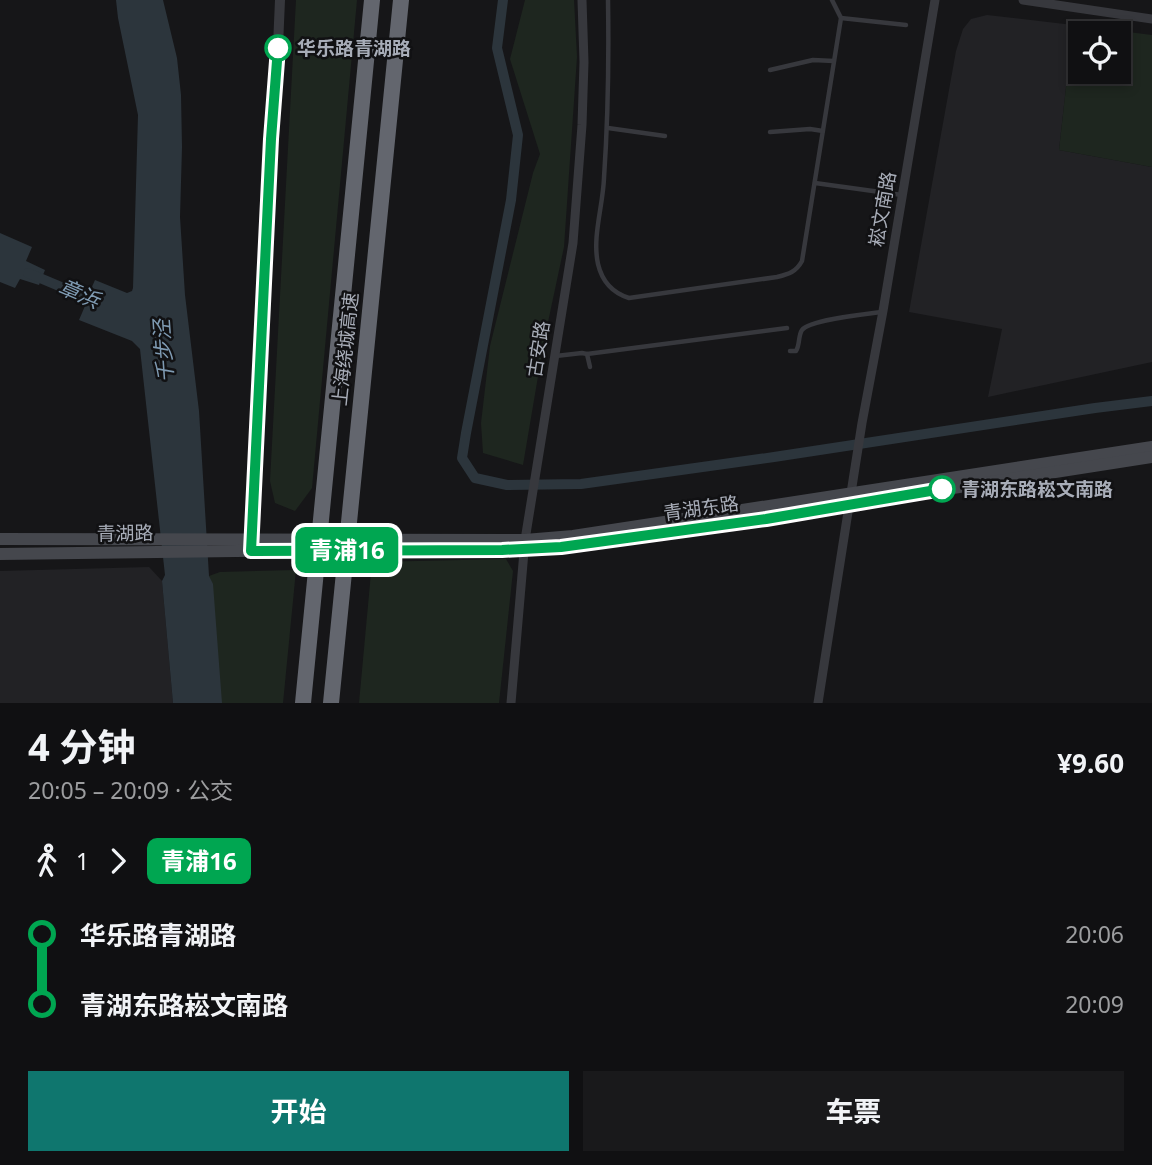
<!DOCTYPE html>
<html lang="zh">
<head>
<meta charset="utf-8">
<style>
  :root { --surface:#101012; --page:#19191b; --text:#f1f3f6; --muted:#9c9d9f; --line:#303032; --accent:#0f766e }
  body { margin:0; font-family:"Noto Sans","Noto Sans SC",sans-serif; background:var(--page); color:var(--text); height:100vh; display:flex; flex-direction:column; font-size:26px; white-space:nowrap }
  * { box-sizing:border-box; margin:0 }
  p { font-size:23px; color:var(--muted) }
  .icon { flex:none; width:38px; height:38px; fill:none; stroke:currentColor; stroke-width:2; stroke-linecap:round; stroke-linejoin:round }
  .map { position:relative; height:703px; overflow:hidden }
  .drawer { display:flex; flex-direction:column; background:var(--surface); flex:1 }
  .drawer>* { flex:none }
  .badge { padding:0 14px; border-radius:10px; font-size:24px; line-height:46px }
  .fabs { position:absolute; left:1068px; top:21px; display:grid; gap:14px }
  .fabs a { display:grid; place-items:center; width:63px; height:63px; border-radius:0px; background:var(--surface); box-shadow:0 4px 10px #0003,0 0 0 2px var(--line); font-size:35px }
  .map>.badge { position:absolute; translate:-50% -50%; box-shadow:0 0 0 4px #fff }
  .legs { display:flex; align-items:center; gap:10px; height:77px; padding:0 28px; font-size:23px }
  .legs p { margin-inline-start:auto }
  .overview { display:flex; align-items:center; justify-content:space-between; height:119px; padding:0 28px }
  h1 { font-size:38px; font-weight:700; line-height:52px }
  .button { display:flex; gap:14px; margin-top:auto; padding:14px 28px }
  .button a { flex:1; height:80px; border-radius:0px; background:var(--accent); color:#fff; font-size:28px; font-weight:700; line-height:80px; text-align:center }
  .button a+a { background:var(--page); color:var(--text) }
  ul { padding:0 28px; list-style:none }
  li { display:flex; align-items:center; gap:24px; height:70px; font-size:26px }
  li i { display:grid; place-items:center; width:10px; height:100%; margin:0 9px; background:currentColor }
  li i::after { content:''; width:18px; height:18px; margin:-9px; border:5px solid; border-radius:50%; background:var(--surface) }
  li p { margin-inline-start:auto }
  li:first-child i { background:linear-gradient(#0000 50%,currentColor 0) }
  li:last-child i { background:linear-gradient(currentColor 50%,#0000 0) }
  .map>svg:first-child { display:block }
  .built { fill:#222225 }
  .green { fill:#1e261f; fill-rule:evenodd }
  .water { fill:#2c353c }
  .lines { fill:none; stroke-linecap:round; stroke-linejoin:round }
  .canal { stroke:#2c353c; stroke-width:10 }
  .service { stroke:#37383d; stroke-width:4.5 }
  .minor { stroke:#37383d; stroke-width:9 }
  .tertiary { stroke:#37383d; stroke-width:10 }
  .secondary { stroke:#45474d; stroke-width:12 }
  .motorway-bridge { stroke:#63666e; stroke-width:16 }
  .line-1-casing { stroke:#fff; stroke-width:16 }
  .line-1 { stroke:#00a651; stroke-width:10 }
  .stop-1-dot { fill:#fff; stroke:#00a651; stroke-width:3.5 }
  .labels { text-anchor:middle; stroke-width:5; stroke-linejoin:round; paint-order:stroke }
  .stop-label { font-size:19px; font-weight:bold; fill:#a8adb8; stroke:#111113; text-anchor:start }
  .street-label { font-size:19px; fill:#a8adb8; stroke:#111113 }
  .water-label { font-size:21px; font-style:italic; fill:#7f9bb3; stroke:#111113 }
</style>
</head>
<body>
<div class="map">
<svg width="1152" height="703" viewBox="0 0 1152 703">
  <rect width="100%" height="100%" fill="#161618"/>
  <g class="built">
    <polygon points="987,15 1073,25 1059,150 1152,167 1152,362 988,397 1002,329 909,312 956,51 963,29 971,19"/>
    <polygon points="149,567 162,581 173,703 0,703 0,571"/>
  </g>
  <g class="green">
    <polygon points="296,0 357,0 312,488 295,511 275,503 270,481"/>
    <polygon points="525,0 574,0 577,57 564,247 544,341 523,465 483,453 481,423 490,346 533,173 540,154 510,59"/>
    <path d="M1073,25L1152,35V167L1059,150ZM1080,33H1118V72H1080Z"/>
    <polygon points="506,559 513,571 499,703 359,703 372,562"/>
    <polygon points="296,570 283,703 221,703 209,576 220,572"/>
  </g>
  <g class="water">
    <polygon points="116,0 163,0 177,58 181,95 182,147 180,217 185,295 199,411 209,576 213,584 222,703 173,703 162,581 165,575 140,349 132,341 79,320 85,306 64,296 71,279 91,289 95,280 127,293 132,291 133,288 138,115 118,18"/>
    <polygon points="0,233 32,247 26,261 45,270 39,285 20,279 15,288 0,282"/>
  </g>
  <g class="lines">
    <g class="canal">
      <polyline points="503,0 497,48 518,135 511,200 466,433 462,458 475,478 507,485 581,484 774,457 1095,408 1152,401"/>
      <polyline points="28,273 78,294"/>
    </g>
    <g class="service">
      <path d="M608,0C609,60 608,119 604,178C603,206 592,237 598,264C602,281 613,293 629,298L777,277C789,274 796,272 802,261L841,18L832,0"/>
      <polyline points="841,18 906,25"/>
      <polyline points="770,70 813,60 834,61"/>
      <polyline points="608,128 665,136"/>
      <polyline points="770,132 810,129 823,131"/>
      <polyline points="815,183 902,195"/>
      <path d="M790,351H796C800,345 798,336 802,330C809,320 867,314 882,312"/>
      <polyline points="587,354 787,328"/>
      <polyline points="556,356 582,353 587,354 590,367"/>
    </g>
    <g class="minor">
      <polyline points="1023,0 1152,19"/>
      <polyline points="511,703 525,540 573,243 582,125 584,62 582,0"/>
      <polyline points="818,703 862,423 883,311 935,0"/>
    </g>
    <polyline class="tertiary" points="252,546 271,139 278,46 280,0"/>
    <g class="secondary">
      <polyline points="0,539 525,540 573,536 1152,447"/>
      <polyline points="0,554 304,550 502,550 561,546 766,518 850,504 1152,457"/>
    </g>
    <g class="motorway-bridge">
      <polyline points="303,703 372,0"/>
      <polyline points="331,703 401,0"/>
    </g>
  </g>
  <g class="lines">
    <defs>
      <polyline id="line-1" points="278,48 271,139 251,551 502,550 561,547 766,519 942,489"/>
    </defs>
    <use href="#line-1" class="line-1-casing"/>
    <use href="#line-1" class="line-1"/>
  </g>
  <g class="stop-1-dot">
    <circle cx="278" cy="48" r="12"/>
    <circle cx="942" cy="489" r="12"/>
  </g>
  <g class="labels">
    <g class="stop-label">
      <text x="297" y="55">华乐路青湖路</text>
      <text x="961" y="496">青湖东路崧文南路</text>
    </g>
    <g class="street-label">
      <text transform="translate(882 209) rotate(-80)" y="7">崧文南路</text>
      <text transform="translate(345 349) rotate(-84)" y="7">上海绕城高速</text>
      <text transform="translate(538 349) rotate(-81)" y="7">古安路</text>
      <text transform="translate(701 508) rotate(-8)" y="7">青湖东路</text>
      <text transform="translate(125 533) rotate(-1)" y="7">青湖路</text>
    </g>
    <g class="water-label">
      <text transform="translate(79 294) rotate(23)" y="7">章浜</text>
      <text transform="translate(164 351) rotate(-94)" y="7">千步泾</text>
    </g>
  </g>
</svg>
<div class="fabs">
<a><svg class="icon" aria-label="locate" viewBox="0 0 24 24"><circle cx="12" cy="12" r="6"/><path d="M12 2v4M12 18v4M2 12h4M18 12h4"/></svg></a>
</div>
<b class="badge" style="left:347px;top:550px;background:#00a651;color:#fff">青浦16</b>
</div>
<section class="drawer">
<div class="overview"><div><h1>4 分钟</h1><p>20:05 – 20:09 · 公交</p></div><b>¥9.60</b></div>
<div class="legs"><svg class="icon" aria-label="walk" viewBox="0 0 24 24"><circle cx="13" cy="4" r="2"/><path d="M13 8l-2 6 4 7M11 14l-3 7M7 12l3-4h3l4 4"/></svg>1<svg class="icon" aria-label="forward" viewBox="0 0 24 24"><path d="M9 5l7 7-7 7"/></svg><b class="badge" style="background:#00a651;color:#fff">青浦16</b></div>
<ul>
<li><i style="color:#00a651"></i><b>华乐路青湖路</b><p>20:06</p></li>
<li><i style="color:#00a651"></i><b>青湖东路崧文南路</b><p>20:09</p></li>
</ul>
<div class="button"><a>开始</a><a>车票</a></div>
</section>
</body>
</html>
